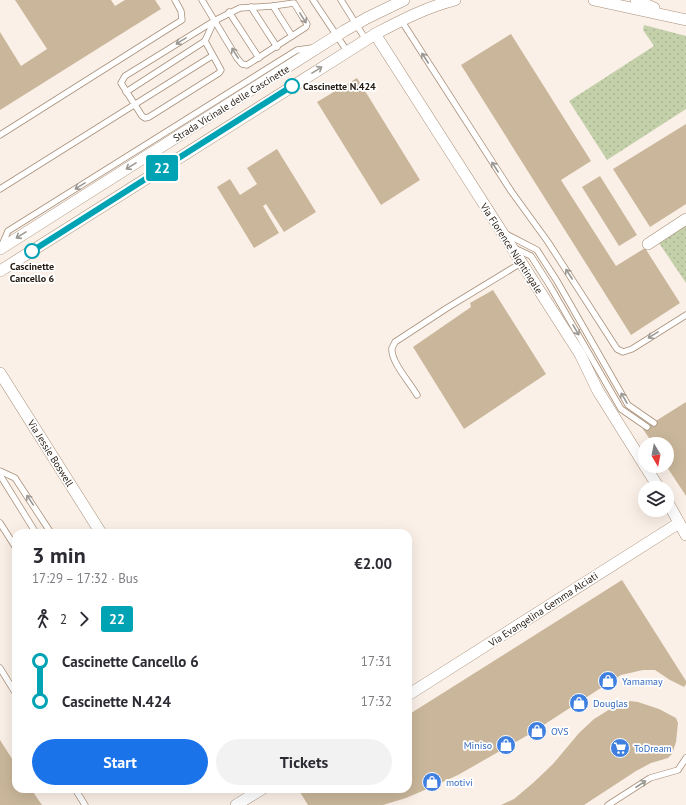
<!DOCTYPE html>
<html lang="en">
<head>
<meta charset="utf-8">
<style>
  :root { --surface:#fff; --page:#f2f2f3; --text:#2b2b33; --muted:#7c7c81; --accent:#1a73e8 }
  body { margin:0; font-family:"PT Sans",sans-serif; background:var(--page); color:var(--text); height:100vh; display:flex; flex-direction:column; font-size:15px; white-space:nowrap }
  * { box-sizing:border-box; margin:0 }
  p { font-size:13px; color:var(--muted) }
  .icon { flex:none; width:22px; height:22px; fill:none; stroke:currentColor; stroke-width:2; stroke-linecap:round; stroke-linejoin:round }
  .map { position:relative; flex:1; overflow:hidden }
  .panel { position:absolute; left:12px; top:529px; width:400px; height:264px; display:flex; flex-direction:column; background:var(--surface); border-radius:12px; box-shadow:0 4px 16px #0002 }
  .panel>* { flex:none }
  .badge { padding:0 8px; border-radius:3px; font-size:14px; line-height:26px }
  .needle { width:26px; rotate:170deg }
  .tools { position:absolute; left:638px; top:437px; display:grid; gap:8px }
  .tools a { display:grid; place-items:center; width:36px; height:36px; border-radius:50%; background:var(--surface); box-shadow:0 4px 16px #0002; font-size:20px }
  .map>.badge { position:absolute; translate:-50% -50%; box-shadow:0 0 0 2px #fff }
  .legs { display:flex; align-items:center; gap:6px; height:44px; padding:0 20px; font-size:13px }
  .legs p { margin-inline-start:auto }
  .head { display:flex; align-items:center; justify-content:space-between; height:68px; padding:0 20px }
  h1 { font-size:22px; font-weight:700; line-height:30px }
  .primary-button { display:flex; gap:8px; margin-top:auto; padding:8px 20px }
  .primary-button a { flex:1; height:46px; border-radius:24px; background:var(--accent); color:#fff; font-size:16px; font-weight:700; line-height:46px; text-align:center }
  .primary-button a+a { background:var(--page); color:var(--text) }
  ul { padding:0 20px; list-style:none }
  li { display:flex; align-items:center; gap:14px; height:40px; font-size:15px }
  li i { display:grid; place-items:center; width:6px; height:100%; margin:0 5px; background:currentColor }
  li i::after { content:''; width:10px; height:10px; margin:-5px; border:3px solid; border-radius:50%; background:var(--surface) }
  li p { margin-inline-start:auto }
  li:first-child i { background:linear-gradient(#0000 50%,currentColor 0) }
  li:last-child i { background:linear-gradient(currentColor 50%,#0000 0) }
  .map>svg:first-child { display:block }
  .grass { fill:url(#grass-dots) }
  .building { fill:#cab79b }
  .lines { fill:none; stroke-linecap:round; stroke-linejoin:round }
  .service-casing { stroke:#a88f79; stroke-width:7 }
  .minor-casing { stroke:#a88f79; stroke-width:12 }
  .service { stroke:#fff; stroke-width:5.5 }
  .minor { stroke:#fff; stroke-width:11 }
  .oneway { stroke:#9c9893 }
  .line-1-casing { stroke:#fff; stroke-width:9 }
  .line-1 { stroke:#00a3b4; stroke-width:6 }
  .stop-1-dot { fill:#fff; stroke:#00a3b4; stroke-width:2 }
  .labels { text-anchor:middle; stroke-width:3.5; stroke-linejoin:round; paint-order:stroke }
  .stop-label { font-size:10px; font-weight:bold; fill:#231910; stroke:#fff; text-anchor:start }
  .street-label { font-size:10px; fill:#231910; stroke:#fff }
  .shop-label { font-size:10px; fill:#366cbe; stroke:#fff; text-anchor:start }
</style>
</head>
<body>
<div class="map">
<svg width="686" height="805" viewBox="0 0 686 805">
  <defs>
    <pattern id="grass-dots" width="8" height="8" patternUnits="userSpaceOnUse"><rect width="8" height="8" fill="#c4d0aa"/><path d="M2 2h.1M6 6h.1" fill="none" stroke="#a8b291" stroke-width="1.8" stroke-linecap="round"/></pattern>
  </defs>
  <rect width="100%" height="100%" fill="#fbf0e7"/>
  <g class="grass">
    <polygon points="644,25 686,36 686,109 607,160 569,101 654,46 643,30"/>
    <polygon points="686,225 686,283 659,243"/>
  </g>
  <g class="building">
    <polygon points="15,0 111,0 115,6 125,0 155,0 161,9 0,110 0,32 21,66 47,49"/>
    <polygon points="511,34 591,161 561,180 616,266 645,248 680,303 631,335 461,65"/>
    <polygon points="357,78 420,180 381,205 317,102"/>
    <polygon points="686,124 686,204 650,227 613,169"/>
    <polygon points="277,149 316,212 284,232 266,204 263,206 279,233 254,248 217,187 230,179 240,195 257,184 247,168"/>
    <polygon points="600,176 637,235 619,246 582,187"/>
    <polygon points="493,290 546,374 464,429 413,347 471,307 470,303"/>
    <polygon points="686,402 686,496 667,467 667,444 653,444 643,429"/>
    <polygon points="622,580 686,681 686,684 684,687 670,680 655,670 643,670 621,675 528,735 458,775 434,786 406,798 383,805 308,805 298,789 408,789 408,715"/>
    <polygon points="630,701 638,702 659,709 676,718 678,723 676,742 672,754 668,758 651,763 636,771 584,805 501,805 514,799 533,783 553,764 579,733 594,719 615,706"/>
    <polygon points="0,740 16,765 16,789 31,789 42,805 0,805"/>
  </g>
  <g class="lines">
    <defs>
      <g id="service">
        <polyline points="202,0 237,58 242,64 247,65 306,27 307,24 294,3 273,6 240,8 214,21 125,76 121,83 142,116 145,118 149,117 219,73 221,70 205,41"/>
        <polyline points="313,0 347,51"/>
        <polyline points="341,0 366,40"/>
        <polyline points="273,6 292,36"/>
        <polyline points="251,7 277,47"/>
        <polyline points="229,12 259,58"/>
        <polyline points="401,20 511,191 548,242 617,349 623,352 632,349 686,315"/>
        <polyline points="126,92 205,41 214,21"/>
        <polyline points="0,135 182,20 181,11 175,0"/>
        <polyline points="0,189 212,56"/>
        <polyline points="506,234 537,250 557,281 628,405 654,423"/>
        <polyline points="1,247 8,231 297,50 312,48"/>
        <polyline points="514,248 531,256 550,286 621,409 647,427"/>
        <path d="M417,395C411,384 390,361 392,348C393,346 394,344 395,342L447,308L521,263"/>
        <polyline points="0,471 15,478 51,533"/>
        <polyline points="0,475 36,533"/>
        <polyline points="0,523 16,548"/>
        <polyline points="0,668 16,694"/>
        <polyline points="75,789 85,805"/>
        <polyline points="608,805 650,778 678,770 686,758"/>
      </g>
      <g id="minor">
        <polyline points="594,0 686,20"/>
        <polyline points="636,0 654,8"/>
        <polyline points="375,34 580,354 598,391 645,466"/>
        <polyline points="648,244 686,219"/>
        <polyline points="0,249 344,31 367,18 404,0"/>
        <path d="M0,271L377,33C402,20 427,7 455,0"/>
        <polyline points="0,373 101,533"/>
        <polyline points="645,466 659,488"/>
        <polyline points="667,501 686,535"/>
        <polyline points="408,695 679,523"/>
        <polyline points="236,805 262,789"/>
      </g>
    </defs>
    <use href="#service" class="service-casing"/>
    <use href="#minor" class="minor-casing"/>
    <use href="#service" class="service"/>
    <use href="#minor" class="minor"/>
  </g>
  <defs><path id="oneway-shaft" d="M-6 0H5M1.5-3L5.5 0L1.5 3" fill="none" stroke-width="1.6" stroke-linecap="round" stroke-linejoin="round"/></defs>
  <g class="oneway">
    <use href="#oneway-shaft" transform="translate(303 18) rotate(58)"/>
    <use href="#oneway-shaft" transform="translate(181 41) rotate(148)"/>
    <use href="#oneway-shaft" transform="translate(235 53) rotate(-122)"/>
    <use href="#oneway-shaft" transform="translate(425 58) rotate(-123)"/>
    <use href="#oneway-shaft" transform="translate(317 70) rotate(-32)"/>
    <use href="#oneway-shaft" transform="translate(131 166) rotate(148)"/>
    <use href="#oneway-shaft" transform="translate(495 167) rotate(-123)"/>
    <use href="#oneway-shaft" transform="translate(80 186) rotate(148)"/>
    <use href="#oneway-shaft" transform="translate(21 235) rotate(148)"/>
    <use href="#oneway-shaft" transform="translate(569 274) rotate(-123)"/>
    <use href="#oneway-shaft" transform="translate(576 330) rotate(60)"/>
    <use href="#oneway-shaft" transform="translate(653 335) rotate(148)"/>
    <use href="#oneway-shaft" transform="translate(624 398) rotate(-120)"/>
    <use href="#oneway-shaft" transform="translate(30 500) rotate(-124)"/>
    <use href="#oneway-shaft" transform="translate(641 784) rotate(-33)"/>
  </g>
  <g class="lines">
    <defs>
      <polyline id="line-1" points="32,251 292,86"/>
    </defs>
    <use href="#line-1" class="line-1-casing"/>
    <use href="#line-1" class="line-1"/>
  </g>
  <defs>
    <symbol id="shop-disc" viewBox="-11 -11 22 22"><circle r="9.5" fill="#3f7fe0" stroke="#fff"/><path d="M-5-2.5h2.3a2.7 3.5 0 0 1 5.4 0H5L5.5 6h-11ZM-1.5-2.5h3a1.5 2.3 0 0 0-3 0Z" fill="#fff"/></symbol>
    <symbol id="supermarket-disc" viewBox="-11 -11 22 22"><circle r="9.5" fill="#3f7fe0" stroke="#fff"/><path d="M-6-5.5h2.5l.6 2H6L4.5 2H-2.5L-4.4-4H-6ZM-1.5 3.2a1.3 1.3 0 1 0 .1 0ZM3 3.2a1.3 1.3 0 1 0 .1 0Z" fill="#fff"/></symbol>
  </defs>
  <g fill-rule="evenodd">
    <use href="#shop-disc" x="597" y="670" width="22" height="22"/>
    <use href="#shop-disc" x="568" y="692" width="22" height="22"/>
    <use href="#shop-disc" x="526" y="720" width="22" height="22"/>
    <use href="#shop-disc" x="495" y="734" width="22" height="22"/>
    <use href="#supermarket-disc" x="609" y="737" width="22" height="22"/>
    <use href="#shop-disc" x="421" y="771" width="22" height="22"/>
  </g>
  <g class="stop-1-dot">
    <circle cx="292" cy="86" r="7"/>
    <circle cx="32" cy="251" r="7"/>
  </g>
  <g class="labels">
    <g class="stop-label">
      <text x="303" y="90">Cascinette N.424</text>
      <text x="32" y="270" text-anchor="middle">Cascinette<tspan x="32" dy="12">Cancello 6</tspan></text>
    </g>
    <g class="street-label">
      <text transform="translate(231 103) rotate(-32)" y="4">Strada Vicinale delle Cascinette</text>
      <text transform="translate(512 248) rotate(57)" y="4">Via Florence Nightingale</text>
      <text transform="translate(51 453) rotate(58)" y="4">Via Jessie Boswell</text>
      <text transform="translate(543 609) rotate(-33)" y="4">Via Evangelina Gemma Alciati</text>
    </g>
    <g class="shop-label">
      <text x="622" y="685">Yamamay</text>
      <text x="593" y="707">Douglas</text>
      <text x="551" y="735">OVS</text>
      <text x="492" y="749" text-anchor="end">Miniso</text>
      <text x="634" y="752">ToDream</text>
      <text x="446" y="786">motivi</text>
    </g>
  </g>
</svg>
<div class="tools">
<a><svg class="needle" viewBox="-14 -14 28 28"><path d="M0-13l5 13h-10z" fill="#e53935"/><path d="M0 13l5-13h-10z" fill="#7c7c81"/></svg></a>
<a><svg class="icon" aria-label="layers" viewBox="0 0 24 24"><path d="M12 4l9 5-9 5-9-5zM3 14l9 5 9-5"/></svg></a>
</div>
<b class="badge" style="left:162px;top:168px;background:#00a3b4;color:#fff">22</b>
<section class="panel">
<div class="head"><div><h1>3 min</h1><p>17:29 – 17:32 · Bus</p></div><b>€2.00</b></div>
<div class="legs"><svg class="icon" aria-label="walk" viewBox="0 0 24 24"><circle cx="13" cy="4" r="2"/><path d="M13 8l-2 6 4 7M11 14l-3 7M7 12l3-4h3l4 4"/></svg>2<svg class="icon" aria-label="forward" viewBox="0 0 24 24"><path d="M9 5l7 7-7 7"/></svg><b class="badge" style="background:#00a3b4;color:#fff">22</b></div>
<ul>
<li><i style="color:#00a3b4"></i><b>Cascinette Cancello 6</b><p>17:31</p></li>
<li><i style="color:#00a3b4"></i><b>Cascinette N.424</b><p>17:32</p></li>
</ul>
<div class="primary-button"><a>Start</a><a>Tickets</a></div>
</section>
</div>
</body>
</html>
